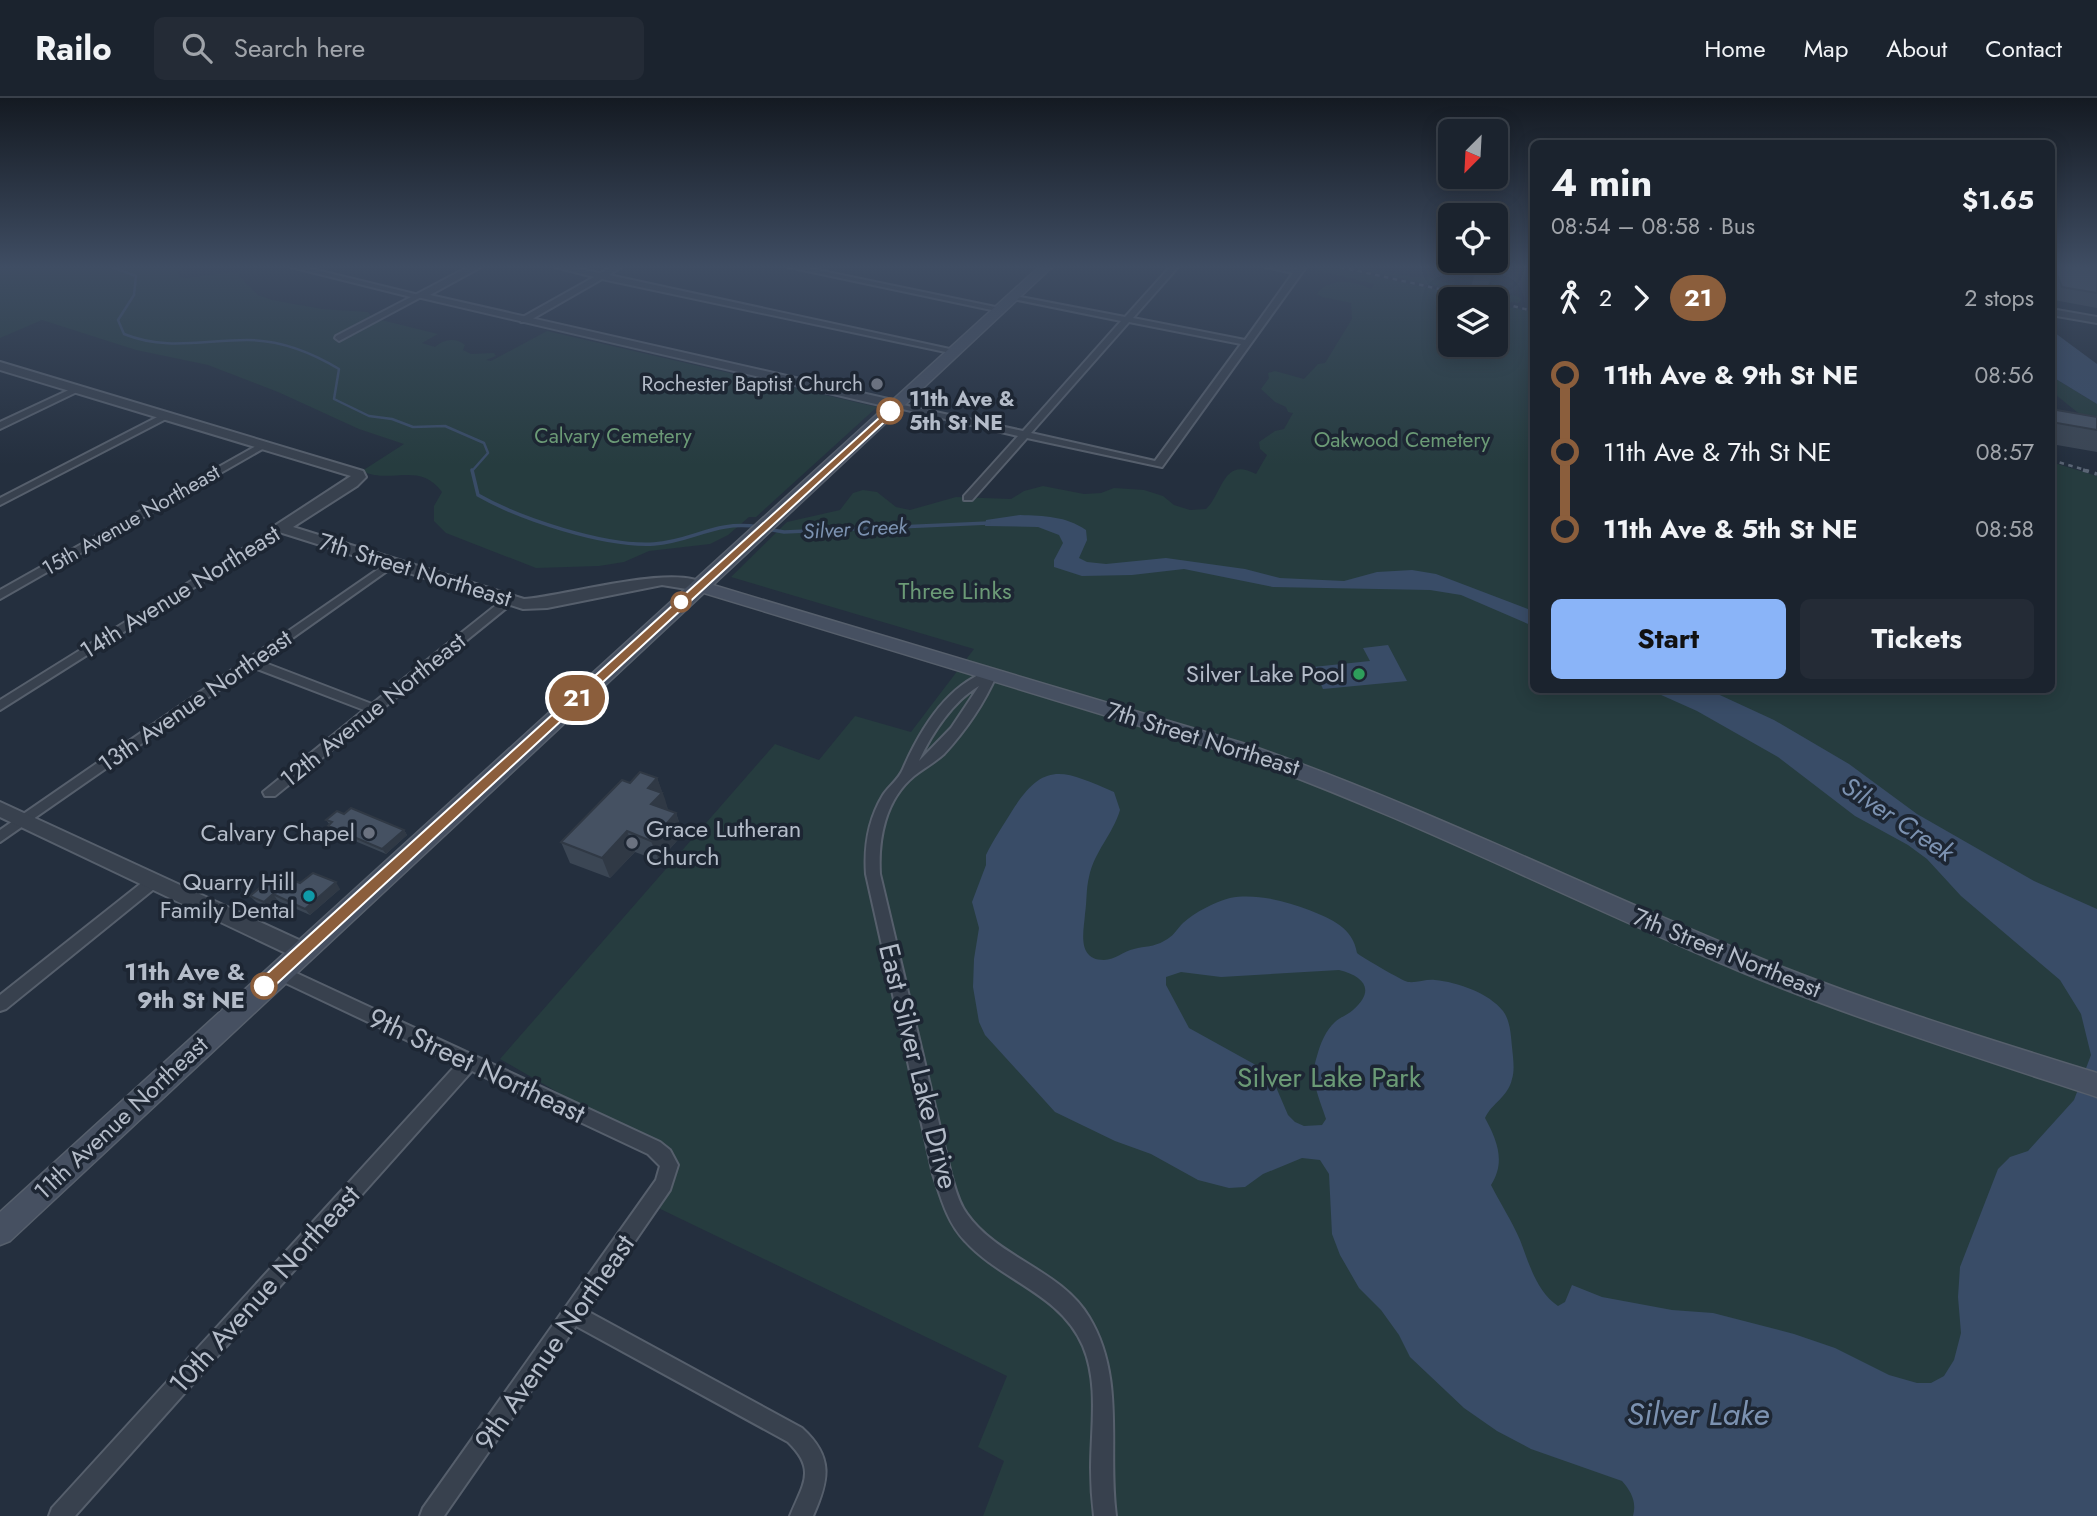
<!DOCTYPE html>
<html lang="en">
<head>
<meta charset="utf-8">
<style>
  :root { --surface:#1b232e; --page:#242b36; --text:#f1f3f6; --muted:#a0a4aa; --line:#39404a; --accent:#8ab4f8 }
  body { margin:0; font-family:Jost,sans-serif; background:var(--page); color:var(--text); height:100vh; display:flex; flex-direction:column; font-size:26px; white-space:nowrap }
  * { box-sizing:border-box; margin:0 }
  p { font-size:23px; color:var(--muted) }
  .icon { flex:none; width:38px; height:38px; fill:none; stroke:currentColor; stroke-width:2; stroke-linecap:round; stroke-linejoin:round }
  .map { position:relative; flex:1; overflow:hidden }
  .panel { position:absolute; left:1530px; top:42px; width:525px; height:553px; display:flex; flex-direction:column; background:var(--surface); border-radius:10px; box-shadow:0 4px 18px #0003,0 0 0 2px var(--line) }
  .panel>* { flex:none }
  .badge { padding:0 14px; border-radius:23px; font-size:24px; line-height:46px }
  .needle { width:46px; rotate:204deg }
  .controls { position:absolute; left:1438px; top:21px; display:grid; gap:14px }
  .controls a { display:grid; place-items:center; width:70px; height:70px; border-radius:10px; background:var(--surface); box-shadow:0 4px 18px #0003,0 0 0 2px var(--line); font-size:35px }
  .map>.badge { position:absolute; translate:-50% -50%; box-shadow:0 0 0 4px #fff }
  .legs { display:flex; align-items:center; gap:10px; height:77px; padding:0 21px; font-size:23px }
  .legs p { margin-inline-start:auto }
  .overview { display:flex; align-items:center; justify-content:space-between; height:119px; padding:0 21px }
  h1 { font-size:38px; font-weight:700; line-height:52px }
  .primary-button { display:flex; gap:14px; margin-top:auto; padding:14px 21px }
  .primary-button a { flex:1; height:80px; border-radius:10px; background:var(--accent); color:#111; font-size:28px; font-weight:700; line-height:80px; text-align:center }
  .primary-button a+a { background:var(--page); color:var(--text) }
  ul { padding:0 21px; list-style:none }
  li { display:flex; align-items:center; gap:24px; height:77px; font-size:26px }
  li i { display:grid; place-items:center; width:10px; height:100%; margin:0 9px; background:currentColor }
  li i::after { content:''; width:18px; height:18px; margin:-9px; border:5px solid; border-radius:50%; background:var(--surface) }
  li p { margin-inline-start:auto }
  li:first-child i { background:linear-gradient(#0000 50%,currentColor 0) }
  li:last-child i { background:linear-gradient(currentColor 50%,#0000 0) }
  header { display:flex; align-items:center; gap:42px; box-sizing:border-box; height:98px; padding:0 35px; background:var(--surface); border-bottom:2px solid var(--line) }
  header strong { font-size:33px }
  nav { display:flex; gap:38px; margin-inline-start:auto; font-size:24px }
  .search { width:490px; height:63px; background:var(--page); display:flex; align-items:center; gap:18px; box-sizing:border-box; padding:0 24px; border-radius:10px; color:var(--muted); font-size:26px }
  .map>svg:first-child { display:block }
  .green { fill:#263c3f }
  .water { fill:#394c67; fill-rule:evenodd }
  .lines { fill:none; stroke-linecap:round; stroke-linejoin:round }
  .stream-far1 { stroke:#394c67; stroke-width:2.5 }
  .stream { stroke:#394c67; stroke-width:3.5 }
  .minor-casing { stroke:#565f6c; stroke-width:4 }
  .tertiary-casing { stroke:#565f6c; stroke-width:4 }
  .secondary-casing { stroke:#565f6c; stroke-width:3 }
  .minor { fill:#38414e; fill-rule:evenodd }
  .tertiary { fill:#38414e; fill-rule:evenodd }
  .secondary { fill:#465061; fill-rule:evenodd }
  .rail-far1 { stroke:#5a6575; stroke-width:2.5; stroke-dasharray:4.5 4.5; stroke-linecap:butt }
  .rail { stroke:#5a6575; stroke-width:3.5; stroke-dasharray:6 6; stroke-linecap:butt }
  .wall { fill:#3b4654 }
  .shaded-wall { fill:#303945 }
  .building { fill:#455162; stroke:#303945; stroke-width:2 }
  .line-1 { fill:#8b5e3c; stroke:#fff; stroke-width:2 }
  .worship-dot { fill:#6b7280; stroke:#1d2633; stroke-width:2.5 }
  .stop-1-dot { fill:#fff; stroke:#8b5e3c; stroke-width:3.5 }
  .leisure-dot { fill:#2e9e5b; stroke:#1d2633; stroke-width:2.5 }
  .culture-dot { fill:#0f9aa8; stroke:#1d2633; stroke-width:2.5 }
  .labels { text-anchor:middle; stroke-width:7; stroke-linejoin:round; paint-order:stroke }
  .far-poi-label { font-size:21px; fill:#b4bcc9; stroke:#1d2633; text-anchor:end }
  .far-stop-label { font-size:21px; font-weight:bold; fill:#b4bcc9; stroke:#1d2633; text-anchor:start }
  .far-park-label { font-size:21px; fill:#6b9a76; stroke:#1d2633 }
  .far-street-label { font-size:21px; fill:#b4bcc9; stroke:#1d2633 }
  .far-water-label { font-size:21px; font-style:italic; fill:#7c92b1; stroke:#1d2633 }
  .street-label { font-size:24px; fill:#b4bcc9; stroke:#1d2633 }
  .park-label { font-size:24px; fill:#6b9a76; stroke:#1d2633 }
  .poi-label { font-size:24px; fill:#b4bcc9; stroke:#1d2633; text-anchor:end }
  .stop-label { font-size:24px; font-weight:bold; fill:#b4bcc9; stroke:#1d2633; text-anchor:end }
  .water-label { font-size:26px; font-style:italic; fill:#7c92b1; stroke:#1d2633 }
  .near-street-label { font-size:28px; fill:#b4bcc9; stroke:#1d2633 }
  .near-park-label { font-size:28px; fill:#6b9a76; stroke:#1d2633 }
  .near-water-label { font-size:32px; font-style:italic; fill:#7c92b1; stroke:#1d2633 }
</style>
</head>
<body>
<header>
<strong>Railo</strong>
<div class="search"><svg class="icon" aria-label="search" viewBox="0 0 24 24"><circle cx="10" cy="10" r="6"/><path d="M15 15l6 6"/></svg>Search here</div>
<nav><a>Home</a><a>Map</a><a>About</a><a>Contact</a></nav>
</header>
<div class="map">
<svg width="2097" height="1418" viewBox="0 0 2097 1418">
  <rect width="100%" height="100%" fill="#242f3e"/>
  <g class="green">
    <path d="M0,169H186L178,174L179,179L187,180L240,173L239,178L258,197L272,202L322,211L368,214L371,218L359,227L377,221L438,236L422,245L435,249C444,241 456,239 465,247L463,252L471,256L494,255L496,258L486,262L491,263L547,233L877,309L756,419H749L728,437L710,446L649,453L624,464L599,468L536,470L446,435L434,423V408L442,394C419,363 391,387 362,373L404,346L359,331L278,294L208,267L136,252L42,222L0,240Z"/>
    <path d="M1318,169H1333L1478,201H1451V247H1496V206L1533,214V592H2051V364L2097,378V1418H983L1004,1363L978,1349L1007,1278L650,1106L668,1076L654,1050L500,961L775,646L819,662L855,618L911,634L974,551L731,479L787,424L840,412L853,395L863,392L877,394L896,409L910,412L956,399L1011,401L1024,393L1043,388L1084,396L1101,395L1114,390L1144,392L1163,398L1174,407L1190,412L1206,411C1223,395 1223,358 1256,376L1267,357L1260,351L1259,344L1275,333L1284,331L1293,315L1288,314L1286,309L1275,304L1261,291L1269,280L1268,275L1275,273L1304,281L1318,266L1325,265L1352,221L1351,205L1322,199L1317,196C1328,179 1355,183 1371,191L1374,186L1316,172Z"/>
    <polygon points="1348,169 1365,169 1413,179 1429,179 1462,190 1517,198 1521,201 1519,205 1507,204"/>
    <polygon points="2051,278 2097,306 2097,330 2051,293"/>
  </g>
  <g class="water">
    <polygon points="2051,232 2097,266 2097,306 2051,278"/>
    <path d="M1020,417C1044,418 1066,418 1086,432L1087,442L1079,460L1087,464L1106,466L1166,460L1245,471L1280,480L1344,483L1377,474L1412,472L1436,476L1533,513V528L1461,497L1430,492L1273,489L1184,471L1132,477L1082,478L1054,469V462L1063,445L1059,437L1038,429L985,428L986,422Z"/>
    <polygon points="1388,547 1407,583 1323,591 1313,569 1370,563 1363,550"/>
    <path d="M1650,592H1709L1774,622L1849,666L1917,716L2034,783L2097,811V1418H1633C1637,1404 1631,1393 1622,1383L1531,1351L1497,1333L1464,1310L1410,1259L1399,1237L1381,1212L1359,1190L1340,1157L1332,1136L1329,1076L1320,1062L1302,1060L1263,1076L1245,1089L1229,1090L1198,1082L1151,1056L1115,1043L1055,1014L985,937L979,924L973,889L974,861L979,830L972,804L986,767V757C993,742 1003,728 1012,713C1044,662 1063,672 1114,694L1120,712C1113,736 1094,754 1089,779C1086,791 1087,803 1085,816C1084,832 1076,862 1104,862C1115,862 1124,853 1134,851C1145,848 1154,849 1164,843C1173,839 1177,831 1183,825C1195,814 1215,804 1230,800C1255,795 1286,803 1309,812C1332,821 1353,830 1357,855C1363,860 1403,883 1408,884C1417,885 1426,881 1435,882C1457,884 1489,895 1503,913C1510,922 1511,937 1512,949C1513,959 1515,972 1512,981C1508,999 1492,1005 1485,1020C1497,1042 1506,1064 1491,1087C1500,1105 1512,1123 1520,1142C1529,1165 1536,1193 1558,1208L1565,1204L1572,1187L1602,1199L1672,1212L1713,1215L1794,1236L1835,1250L1889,1277L1917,1285H1931L1944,1278L1954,1262L1961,1235L1958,1199L1960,1169L1998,1071L2010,1059L2028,1053L2074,1002L2091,957L2081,916L2060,882L1961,798L1927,761L1908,747L1855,718L1778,659L1697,613ZM1339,872C1364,878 1376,892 1353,912C1348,917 1340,919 1335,924C1326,932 1320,946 1317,958C1309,981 1319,999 1326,1021L1322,1027L1304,1028L1295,1024L1288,1017L1273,982L1263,971L1189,930L1166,887V879L1181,874L1221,879Z"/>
  </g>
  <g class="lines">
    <path class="stream-far1" d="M112,169L136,178L134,197L118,222L124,236C166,253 204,242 247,242C280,242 311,254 339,271L334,301L369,318L392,321L413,329L445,328L484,345L488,355L472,373"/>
    <g class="stream">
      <path d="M472,372L478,397C520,421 605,449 654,446C694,443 715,422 759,429"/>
      <polyline points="767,431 784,434 989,425"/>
    </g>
    <defs>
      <g id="minor">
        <polygon points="291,169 304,169 423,198 339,243 335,240 336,238 411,199"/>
        <polygon points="555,169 569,169 600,175 612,169 621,169 609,177 959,253 955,256 602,181 527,224 521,224 521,220 594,179"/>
        <polygon points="788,169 803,169 1005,211 1001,214"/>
        <path d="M1170,169H1178L1133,220L1245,242L1293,175L1266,169L1296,171L1298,169H1306L1162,369L1027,340L972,402H964V398L1018,338L894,309V305L1023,333L1121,223L1013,201L1009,199L1010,197L1125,219ZM1129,224L1241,246L1155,363L1031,335Z"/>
        <polygon points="73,290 81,292 0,331 0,324"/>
        <polygon points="165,315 170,318 168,320 0,407 0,400"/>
        <polygon points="263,344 268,347 266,349 0,501 0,492"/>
        <polygon points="281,427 286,430 285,432 0,612 0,602"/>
        <polygon points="390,463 396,466 394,468 260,563 372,606 505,500 509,499 515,503 275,698 265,698 263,694 364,612 252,569 0,744 0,732"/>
        <path d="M991,572L997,576C984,606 966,632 944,656C934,665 924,670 914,678C885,702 878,741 880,776L951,1076C955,1089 958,1104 967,1116C998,1160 1061,1172 1089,1219C1126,1280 1107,1351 1116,1418H1094C1092,1402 1091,1386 1091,1370C1091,1330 1099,1286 1083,1248C1060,1195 1001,1183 965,1143C947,1124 941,1100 933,1076L866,776C864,748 868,722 883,697C889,688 899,681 903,671C920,632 947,586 991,572ZM979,588L951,630L919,663C932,635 953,603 979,588Z"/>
        <polygon points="154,777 159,779 161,783 159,787 6,911 0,913 0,897 149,779"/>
        <path d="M279,867L660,1044L670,1052L678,1067L670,1092L587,1213L802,1330C834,1359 829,1382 813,1418H790C803,1386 817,1372 788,1344L576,1228L444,1418H420L423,1410L656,1082L660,1068L648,1056L472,973L75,1418H49L52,1410L457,966L273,879L271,874L273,869Z"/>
      </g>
      <g id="tertiary">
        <polygon points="468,169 481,169 430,197 897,303 903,307 897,311 413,198"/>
        <polygon points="2051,211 2097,219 2097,225 2051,217"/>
        <path d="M0,264L363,373L366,379L357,388L293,429L524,501C563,499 681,463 707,488L699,493L662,487L547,510L523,511L276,433L274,430L276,427L351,378L0,272Z"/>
        <polygon points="0,704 310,847 313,853 310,859 302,862 294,859 0,719"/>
      </g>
      <path id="secondary" d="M1039,169H1052L713,487L1249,647C1421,707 1583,788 1752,857C1864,903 1981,939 2097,975V999C1976,959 1855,921 1737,872C1569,802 1407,718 1235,657L704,495L10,1143L0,1147V1114Z"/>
    </defs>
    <use href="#minor" class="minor-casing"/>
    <use href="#tertiary" class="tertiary-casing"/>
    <use href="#secondary" class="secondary-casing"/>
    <use href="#minor" class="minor"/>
    <use href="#tertiary" class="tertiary"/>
    <use href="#secondary" class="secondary"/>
    <g class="rail-far1">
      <polyline points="1340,169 1484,201"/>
      <polyline points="1496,204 1533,213"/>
      <polyline points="2051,362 2089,373"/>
    </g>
    <polyline class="rail" points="2083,372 2097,376"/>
  </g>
  <g class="wall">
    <polygon points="1477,169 1496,169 1487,191 1471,189"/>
    <polygon points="2051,169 2097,169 2097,210 2054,202 2051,195"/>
    <polygon points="2051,311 2097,319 2097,354 2051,346"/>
    <polygon points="657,680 668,712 676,715 683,736 659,763 635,754 610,780 570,765 561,744 630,685"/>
    <polygon points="344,716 404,732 407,737 386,756 331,733 328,728 330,727 326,722"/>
    <polygon points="300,785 340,791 310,817 278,803 269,810 256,804 250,798"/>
  </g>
  <g class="shaded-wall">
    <polygon points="1494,169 1496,169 1494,176 1487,191"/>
    <polygon points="657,680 665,701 669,715 651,706 648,690"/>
    <polygon points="676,715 683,736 659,763 651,743"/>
    <polygon points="404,732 407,737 386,756 382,751"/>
    <polygon points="627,733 635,754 610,780 602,760"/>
    <polygon points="336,784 340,791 310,817 305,811"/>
    <polygon points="273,796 278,803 269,810 264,804"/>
  </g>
  <g class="building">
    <polygon points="1477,169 1494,169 1492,174 1476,171"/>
    <polygon points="2054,169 2097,169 2097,195 2062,189"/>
    <polygon points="2051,311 2097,319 2097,332 2051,324"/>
    <polygon points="640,674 657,680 648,690 662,695 651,706 676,715 651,743 627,733 602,760 561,744 622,682 630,685"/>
    <polygon points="351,710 404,732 382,751 328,728 332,724 326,722 337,713 344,716"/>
    <polygon points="313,775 336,784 305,811 273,796 264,804 250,798 276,776 300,785"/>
  </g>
  <linearGradient id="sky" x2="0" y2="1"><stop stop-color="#141a22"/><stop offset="0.46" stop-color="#3f4d63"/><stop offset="1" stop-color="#3f4d63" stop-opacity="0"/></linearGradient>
  <rect width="2097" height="367" fill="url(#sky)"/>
  <polygon class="line-1" points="890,310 894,311 894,315 270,892 259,892 256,888 259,883"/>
  <g class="worship-dot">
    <circle cx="877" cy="286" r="7"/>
    <circle cx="369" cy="735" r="7"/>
    <circle cx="632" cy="745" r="7"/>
  </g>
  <g class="stop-1-dot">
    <circle cx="890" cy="313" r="12"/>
    <circle cx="681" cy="504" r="9"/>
    <circle cx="264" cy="888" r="12"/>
  </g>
  <circle class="leisure-dot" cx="1359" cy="576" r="7"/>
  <circle class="culture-dot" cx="309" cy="798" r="7"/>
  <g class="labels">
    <g class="far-poi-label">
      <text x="863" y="293">Rochester Baptist Church</text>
    </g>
    <g class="far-stop-label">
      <text x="909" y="308">11th Ave &amp;<tspan x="909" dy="24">5th St NE</tspan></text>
    </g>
    <g class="far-park-label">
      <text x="613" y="345">Calvary Cemetery</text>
      <text x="1402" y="349">Oakwood Cemetery</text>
    </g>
    <g class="far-street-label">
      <text transform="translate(131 422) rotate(-30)" y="7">15th Avenue Northeast</text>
    </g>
    <g class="far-water-label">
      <text transform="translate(855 431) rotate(-3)" y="7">Silver Creek</text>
    </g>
    <g class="street-label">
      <text transform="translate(415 472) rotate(17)" y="8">7th Street Northeast</text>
      <text transform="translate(180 494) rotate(-32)" y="8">14th Avenue Northeast</text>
      <text transform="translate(195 603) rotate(-35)" y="8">13th Avenue Northeast</text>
      <text transform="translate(373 612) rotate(-39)" y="8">12th Avenue Northeast</text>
      <text transform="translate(1203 641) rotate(17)" y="8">7th Street Northeast</text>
      <text transform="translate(1727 855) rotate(22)" y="8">7th Street Northeast</text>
      <text transform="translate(121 1020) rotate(-43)" y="8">11th Avenue Northeast</text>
    </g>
    <g class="park-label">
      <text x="955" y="501">Three Links</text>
    </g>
    <g class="poi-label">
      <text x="1345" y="584">Silver Lake Pool</text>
      <text x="646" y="739" text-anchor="start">Grace Lutheran<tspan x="646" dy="28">Church</tspan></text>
      <text x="355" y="743">Calvary Chapel</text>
      <text x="295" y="792">Quarry Hill<tspan x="295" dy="28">Family Dental</tspan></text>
    </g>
    <g class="stop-label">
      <text x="245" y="882">11th Ave &amp;<tspan x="245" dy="28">9th St NE</tspan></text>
    </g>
    <g class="water-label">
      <text transform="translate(1898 721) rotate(34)" y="9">Silver Creek</text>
    </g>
    <g class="near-street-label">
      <text transform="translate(477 967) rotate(25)" y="10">9th Street Northeast</text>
      <text transform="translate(919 968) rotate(76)" y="10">East Silver Lake Drive</text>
      <text transform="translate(264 1191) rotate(-48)" y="10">10th Avenue Northeast</text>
      <text transform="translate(554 1244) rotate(-55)" y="10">9th Avenue Northeast</text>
    </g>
    <g class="near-park-label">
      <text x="1329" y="989">Silver Lake Park</text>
    </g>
    <g class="near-water-label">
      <text x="1698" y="1327">Silver Lake</text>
    </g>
  </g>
</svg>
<div class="controls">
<a><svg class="needle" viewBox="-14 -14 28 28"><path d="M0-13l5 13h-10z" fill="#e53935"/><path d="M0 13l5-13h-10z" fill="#a0a4aa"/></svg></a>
<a><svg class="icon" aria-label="locate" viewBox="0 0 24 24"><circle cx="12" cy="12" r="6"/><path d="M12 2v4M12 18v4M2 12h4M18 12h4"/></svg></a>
<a><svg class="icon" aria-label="layers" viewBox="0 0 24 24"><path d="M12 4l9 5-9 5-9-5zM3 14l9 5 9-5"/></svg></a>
</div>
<b class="badge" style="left:577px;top:600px;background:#8b5e3c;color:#fff">21</b>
<section class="panel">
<div class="overview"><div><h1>4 min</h1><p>08:54 – 08:58 · Bus</p></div><b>$1.65</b></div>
<div class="legs"><svg class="icon" aria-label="walk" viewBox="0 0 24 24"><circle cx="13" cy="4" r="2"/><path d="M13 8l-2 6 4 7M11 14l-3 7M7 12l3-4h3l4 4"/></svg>2<svg class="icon" aria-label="forward" viewBox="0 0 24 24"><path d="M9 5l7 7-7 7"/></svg><b class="badge" style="background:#8b5e3c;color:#fff">21</b><p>2 stops</p></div>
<ul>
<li><i style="color:#8b5e3c"></i><b>11th Ave &amp; 9th St NE</b><p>08:56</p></li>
<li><i style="color:#8b5e3c"></i><span>11th Ave &amp; 7th St NE</span><p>08:57</p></li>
<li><i style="color:#8b5e3c"></i><b>11th Ave &amp; 5th St NE</b><p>08:58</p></li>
</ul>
<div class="primary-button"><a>Start</a><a>Tickets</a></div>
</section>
</div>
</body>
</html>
